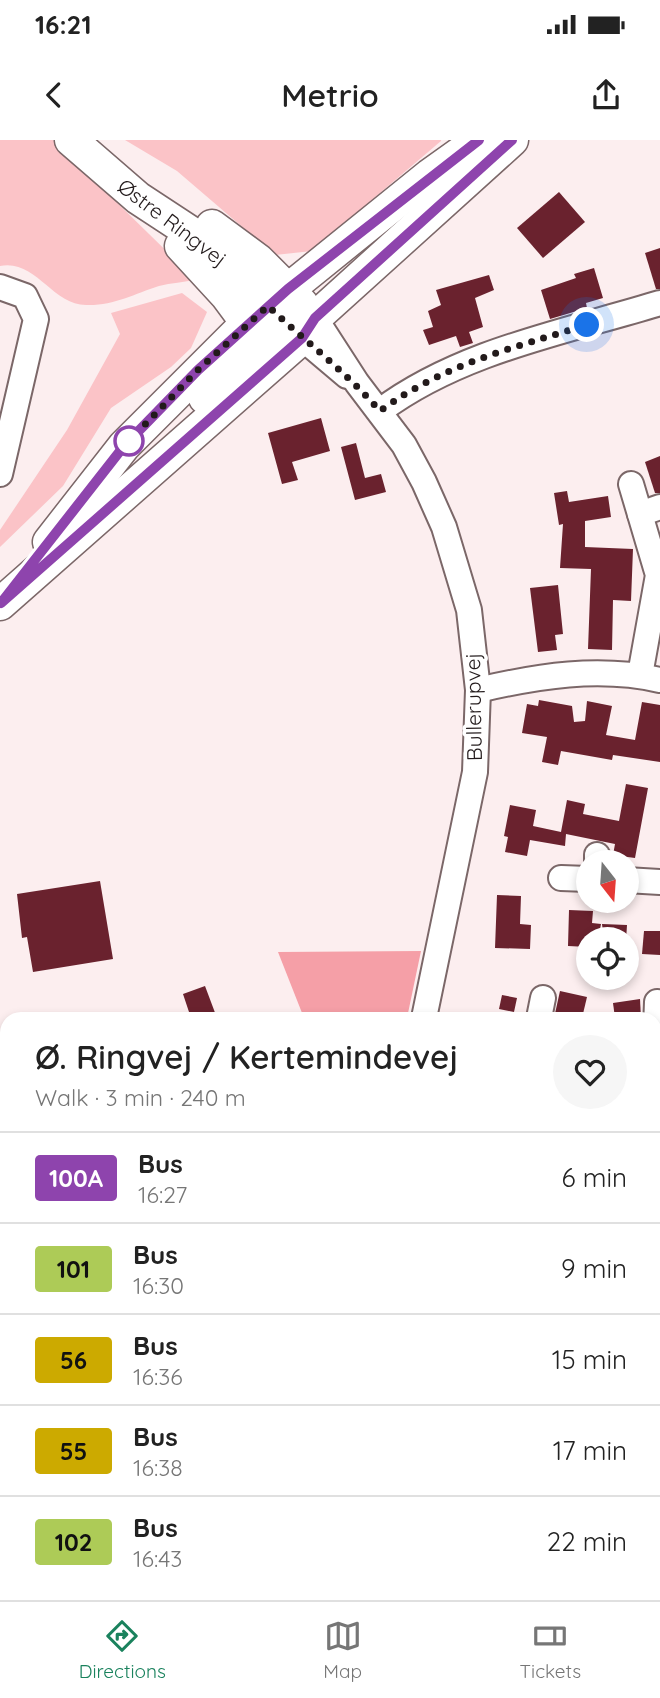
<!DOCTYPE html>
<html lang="en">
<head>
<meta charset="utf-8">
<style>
  :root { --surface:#fff; --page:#f6f6f6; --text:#222; --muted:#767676; --line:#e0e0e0; --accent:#1a825d }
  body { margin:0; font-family:Quicksand,sans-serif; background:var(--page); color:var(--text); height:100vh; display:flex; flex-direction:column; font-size:26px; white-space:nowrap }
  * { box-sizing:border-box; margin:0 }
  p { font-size:23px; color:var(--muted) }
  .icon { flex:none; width:38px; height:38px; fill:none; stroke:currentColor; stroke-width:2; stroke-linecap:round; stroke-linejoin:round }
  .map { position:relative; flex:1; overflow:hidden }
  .drawer { position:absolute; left:0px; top:872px; width:662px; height:590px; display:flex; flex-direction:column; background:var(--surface); border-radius:21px 21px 0 0; box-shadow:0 4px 10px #0003 }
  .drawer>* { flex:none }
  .badge { padding:0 14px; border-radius:5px; font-size:24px; line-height:46px }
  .needle { width:46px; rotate:163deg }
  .controls { position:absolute; left:576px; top:710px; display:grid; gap:14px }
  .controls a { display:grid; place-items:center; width:63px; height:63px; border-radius:50%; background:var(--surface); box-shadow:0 4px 10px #0003; font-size:35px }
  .you { position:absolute; width:35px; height:35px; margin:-18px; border:5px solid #fff; border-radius:50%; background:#1a73e8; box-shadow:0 0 0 10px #1a73e833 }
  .map>.badge { position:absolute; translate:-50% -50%; box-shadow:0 0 0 4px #fff }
  .round { display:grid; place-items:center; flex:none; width:74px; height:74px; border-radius:37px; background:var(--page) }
  .head { display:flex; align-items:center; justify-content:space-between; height:119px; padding:0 35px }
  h1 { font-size:33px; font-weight:600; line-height:52px }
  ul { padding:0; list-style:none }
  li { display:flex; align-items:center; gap:21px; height:91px; padding:0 35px; border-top:2px solid var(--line) }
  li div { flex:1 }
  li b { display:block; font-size:26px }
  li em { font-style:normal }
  li .badge { min-width:77px; font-weight:700; text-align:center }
  .status { display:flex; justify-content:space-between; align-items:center; height:49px; padding:0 35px; background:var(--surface); direction:ltr }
  .status svg { height:19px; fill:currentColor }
  header { display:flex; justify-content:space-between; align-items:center; height:91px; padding:0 35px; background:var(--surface); font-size:32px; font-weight:600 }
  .dock { display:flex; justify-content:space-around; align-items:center; height:98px; border-top:2px solid var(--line); background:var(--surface); font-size:19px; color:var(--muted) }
  .dock a { display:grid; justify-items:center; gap:4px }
  .dock .current { color:var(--accent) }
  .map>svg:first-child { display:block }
  .green { fill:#fbc3c7 }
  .forest { fill:#f59fa7 }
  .building { fill:#6a222e }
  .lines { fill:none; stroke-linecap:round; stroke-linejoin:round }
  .minor-casing { stroke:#7b6768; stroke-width:28 }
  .major-casing { stroke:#7b6768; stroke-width:35 }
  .minor { stroke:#fff; stroke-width:24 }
  .major { stroke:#fff; stroke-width:32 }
  .line-casing { stroke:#fff; stroke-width:16 }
  .line { stroke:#8e44ad; stroke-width:10 }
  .walk { stroke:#221a1b; stroke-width:7; stroke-dasharray:0 12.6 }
  .stop-dot { fill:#fff; stroke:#8e44ad; stroke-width:3.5 }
  .labels { text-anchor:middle; stroke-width:7; stroke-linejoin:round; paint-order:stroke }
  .street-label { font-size:21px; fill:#221a1b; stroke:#fff }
</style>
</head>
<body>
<div class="status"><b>16:21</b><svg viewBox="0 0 49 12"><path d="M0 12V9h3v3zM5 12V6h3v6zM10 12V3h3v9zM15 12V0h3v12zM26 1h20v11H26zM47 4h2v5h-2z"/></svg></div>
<header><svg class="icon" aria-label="back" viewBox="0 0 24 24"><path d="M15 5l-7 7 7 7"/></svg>Metrio<svg class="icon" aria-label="share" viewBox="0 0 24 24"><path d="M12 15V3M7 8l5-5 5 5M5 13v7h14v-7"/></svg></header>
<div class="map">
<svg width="660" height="1460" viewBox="0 0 660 1460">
  <rect width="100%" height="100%" fill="#fceeef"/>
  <g class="green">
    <path d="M0,0H53L196,140C184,142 171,143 159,146C134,154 113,166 86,165C52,165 36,119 0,126Z"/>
    <polygon points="125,0 441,0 441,1 312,111 275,115 177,31"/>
    <polygon points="182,153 207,172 191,208 171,227 111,268 63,346 0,407 0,390 67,290 120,194 111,173"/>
  </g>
  <g class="forest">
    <polygon points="421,811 407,878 304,878 278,812"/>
    <polygon points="655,1438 660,1438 660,1460 465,1460 464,1454 654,1454"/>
  </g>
  <g class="building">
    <polygon points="559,52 585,82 543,118 517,88"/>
    <polygon points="660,108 660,149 656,149 645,113"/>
    <polygon points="594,128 603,158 586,163 587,168 550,179 541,150 576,138 574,134"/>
    <polygon points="489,135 494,150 475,158 483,187 469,192 473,203 460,207 456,196 429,205 423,190 433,187 428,171 441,165 436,150"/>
    <polygon points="321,278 330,311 292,322 298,340 282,344 268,293"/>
    <polygon points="356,303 365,338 381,334 386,352 355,360 341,307"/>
    <polygon points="660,316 660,353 655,353 645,322"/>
    <polygon points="567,351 569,362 608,356 611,377 585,381 585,407 633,409 631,461 613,460 612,510 588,509 591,429 560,428 563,384 559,385 554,353"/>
    <polygon points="558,445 563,494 555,495 557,510 538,512 530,448"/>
    <polygon points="539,560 572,566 574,582 585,581 587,561 612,566 606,595 635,600 642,562 660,565 660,622 613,615 612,620 561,611 558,625 542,622 547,597 522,593 527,564 538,566"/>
    <polygon points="626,644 648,648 635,718 613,715 615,704 566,694 565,706 530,700 527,716 505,712 508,697 504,696 510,665 536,670 533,686 561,692 567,660 585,664 583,674 619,681"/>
    <polygon points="100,741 113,819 33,832 27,797 22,798 17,754"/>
    <polygon points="497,755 521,756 520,784 531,785 530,809 495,808"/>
    <polygon points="569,770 593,771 592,783 601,784 598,800 588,800 588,807 568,806"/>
    <polygon points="602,784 627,785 626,800 604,800"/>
    <polygon points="644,791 660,791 660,815 642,814"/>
    <polygon points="205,846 217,878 191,878 183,854"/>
    <polygon points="560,851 587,857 582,878 554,878"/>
    <polygon points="502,855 517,858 514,872 499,869"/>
    <polygon points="640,859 641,878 615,878 613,863"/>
  </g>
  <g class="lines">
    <defs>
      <g id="minor">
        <polyline points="0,147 25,156 36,179 0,334"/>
        <polyline points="315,178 357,243 404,305 424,342 444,387 469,470 478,550 475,632 424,878"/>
        <polyline points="302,198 347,236"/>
        <path d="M380,271C460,211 565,192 660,163"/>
        <polyline points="631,344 658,435 640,535"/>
        <polyline points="640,374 660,367"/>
        <path d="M478,550C538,536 599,526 660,540"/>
        <polyline points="597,715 597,723"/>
        <polyline points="561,738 588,739"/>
        <polyline points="626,740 660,742"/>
        <polyline points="539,878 543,858"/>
        <polyline points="654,936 657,862"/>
        <polyline points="654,1001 659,1045"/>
        <polyline points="654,1115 660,1115"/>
        <polyline points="438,1454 439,1460"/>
      </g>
      <g id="major">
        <polyline points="71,0 138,58 205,102 282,179"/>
        <polyline points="212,86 258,120 302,164"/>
        <polyline points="181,106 227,156 247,183"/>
        <path d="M205,258C227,236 274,198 284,169"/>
        <polyline points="49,402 124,306 247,183 430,35 479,0"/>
        <polyline points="0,464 302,198 315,178 512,0"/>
      </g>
    </defs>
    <use href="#minor" class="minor-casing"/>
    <use href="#major" class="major-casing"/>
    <use href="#minor" class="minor"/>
    <use href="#major" class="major"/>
  </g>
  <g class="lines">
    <defs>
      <polyline id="line" points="479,0 288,149 198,230 124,306 1,463 302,198 315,178 512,0"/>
    </defs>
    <use href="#line" class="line-casing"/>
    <use href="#line" class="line"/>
    <path class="walk" d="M129,301L124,306L198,230L268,166C305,201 346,232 380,271C444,224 512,208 587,185"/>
  </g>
  <circle class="stop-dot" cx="129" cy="301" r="14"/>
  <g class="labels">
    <g class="street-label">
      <text transform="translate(172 83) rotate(37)" y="7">Østre Ringvej</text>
      <text transform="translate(474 567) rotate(-91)" y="7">Bullerupvej</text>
    </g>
  </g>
</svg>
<div class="controls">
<a><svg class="needle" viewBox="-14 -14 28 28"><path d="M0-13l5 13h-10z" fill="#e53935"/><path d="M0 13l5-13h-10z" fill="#767676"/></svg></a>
<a><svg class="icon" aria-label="locate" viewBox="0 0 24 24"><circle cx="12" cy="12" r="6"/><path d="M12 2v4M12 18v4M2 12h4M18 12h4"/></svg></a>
</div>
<div class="you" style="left:587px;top:185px"></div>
<section class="drawer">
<div class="head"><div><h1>Ø. Ringvej / Kertemindevej</h1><p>Walk · 3 min · 240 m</p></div><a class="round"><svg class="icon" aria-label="heart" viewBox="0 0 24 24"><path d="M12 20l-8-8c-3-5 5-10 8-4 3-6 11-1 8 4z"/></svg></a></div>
<ul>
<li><span class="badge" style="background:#8e44ad;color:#fff">100A</span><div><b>Bus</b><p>16:27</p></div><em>6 min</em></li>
<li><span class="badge" style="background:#adcb57;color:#111">101</span><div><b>Bus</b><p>16:30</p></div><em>9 min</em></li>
<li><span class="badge" style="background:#ca0;color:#111">56</span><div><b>Bus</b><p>16:36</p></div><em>15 min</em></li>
<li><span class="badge" style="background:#ca0;color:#111">55</span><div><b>Bus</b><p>16:38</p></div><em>17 min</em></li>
<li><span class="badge" style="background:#adcb57;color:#111">102</span><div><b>Bus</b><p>16:43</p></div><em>22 min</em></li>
</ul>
</section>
</div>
<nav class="dock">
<a class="current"><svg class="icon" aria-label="directions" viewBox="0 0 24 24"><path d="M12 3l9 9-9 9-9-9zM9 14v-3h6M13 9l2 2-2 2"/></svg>Directions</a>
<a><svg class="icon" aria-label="map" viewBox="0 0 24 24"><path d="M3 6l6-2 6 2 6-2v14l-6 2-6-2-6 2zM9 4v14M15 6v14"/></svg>Map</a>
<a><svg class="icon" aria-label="tickets" viewBox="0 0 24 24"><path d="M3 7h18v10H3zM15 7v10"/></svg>Tickets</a>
</nav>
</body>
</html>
